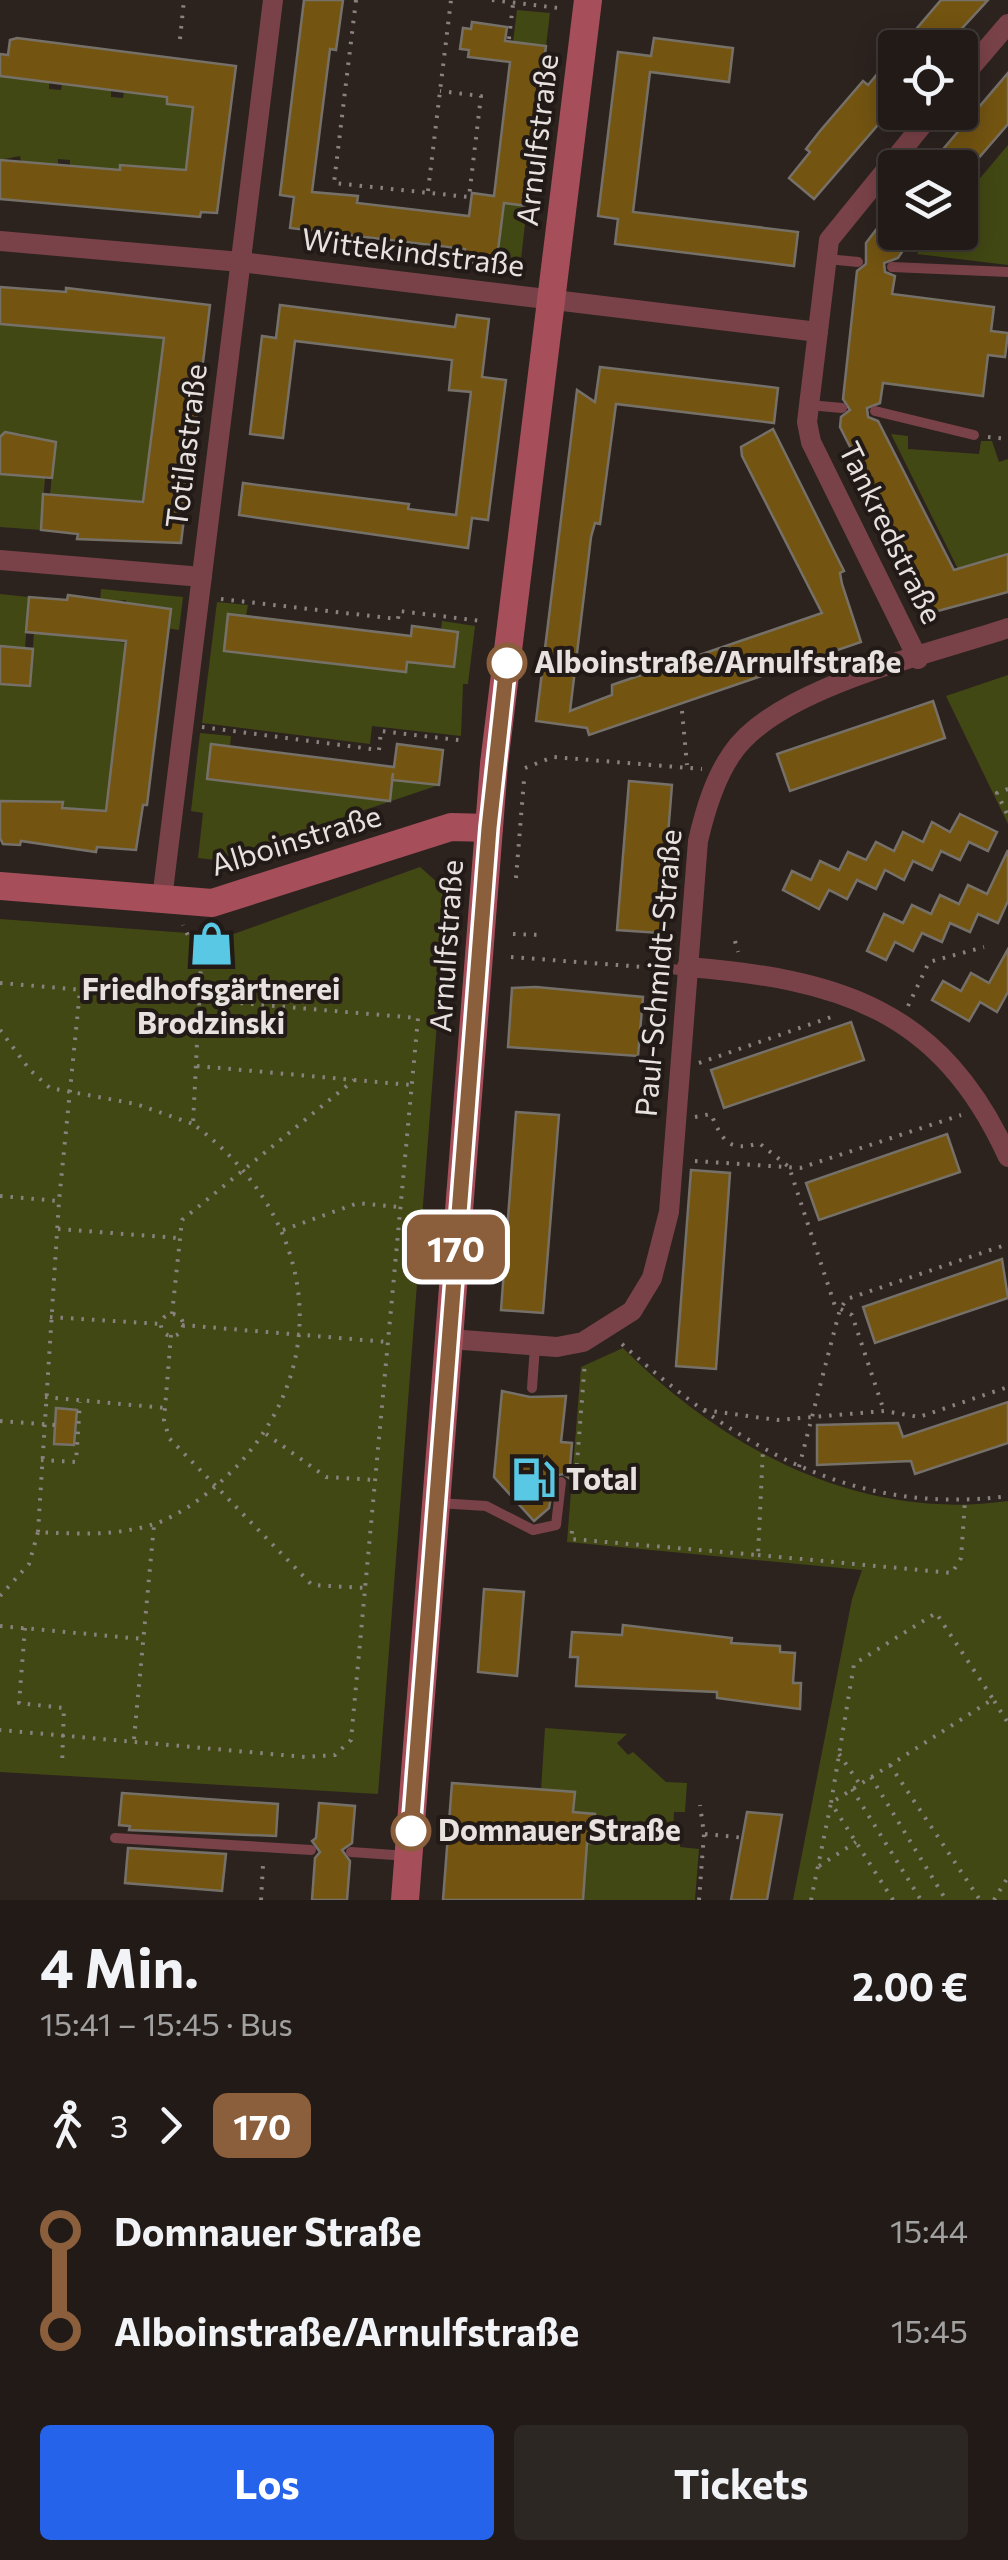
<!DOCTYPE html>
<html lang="de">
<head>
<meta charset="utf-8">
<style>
  :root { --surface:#211a17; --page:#2d2724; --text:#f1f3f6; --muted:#a2a1a1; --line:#3e3836; --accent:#2563eb }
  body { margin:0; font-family:Commissioner,sans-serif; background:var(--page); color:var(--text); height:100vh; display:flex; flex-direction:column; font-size:38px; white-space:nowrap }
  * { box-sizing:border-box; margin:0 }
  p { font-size:32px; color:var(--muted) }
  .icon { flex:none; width:55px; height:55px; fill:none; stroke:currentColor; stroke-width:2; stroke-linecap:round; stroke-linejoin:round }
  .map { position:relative; height:1900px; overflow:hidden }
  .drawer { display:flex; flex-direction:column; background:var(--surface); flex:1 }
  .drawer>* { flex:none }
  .badge { padding:0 20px; border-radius:15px; font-size:35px; line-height:65px }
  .fabs { position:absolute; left:878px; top:30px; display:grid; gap:20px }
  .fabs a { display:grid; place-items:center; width:100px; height:100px; border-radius:10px; background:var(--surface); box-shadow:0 5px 25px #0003,0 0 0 2px var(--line); font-size:50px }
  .map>.badge { position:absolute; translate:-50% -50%; box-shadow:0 0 0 5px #fff }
  .legs { display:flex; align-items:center; gap:15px; height:110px; padding:0 40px; font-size:32px }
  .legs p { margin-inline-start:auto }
  .summary { display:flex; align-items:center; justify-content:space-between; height:170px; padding:0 40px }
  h1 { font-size:55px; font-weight:700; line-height:75px }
  .button { display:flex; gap:20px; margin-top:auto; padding:20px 40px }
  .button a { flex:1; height:115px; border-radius:10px; background:var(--accent); color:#fff; font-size:40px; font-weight:700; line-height:115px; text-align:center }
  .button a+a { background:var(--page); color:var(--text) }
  ul { padding:0 40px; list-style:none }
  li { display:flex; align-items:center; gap:35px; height:100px; font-size:38px }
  li i { display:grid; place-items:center; width:15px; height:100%; margin:0 12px; background:currentColor }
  li i::after { content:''; width:25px; height:25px; margin:-12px; border:8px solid; border-radius:50%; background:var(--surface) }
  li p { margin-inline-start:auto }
  li:first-child i { background:linear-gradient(#0000 50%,currentColor 0) }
  li:last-child i { background:linear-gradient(currentColor 50%,#0000 0) }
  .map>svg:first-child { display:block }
  .green { fill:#424813 }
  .building { fill:#735411; stroke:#767168; stroke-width:2.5 }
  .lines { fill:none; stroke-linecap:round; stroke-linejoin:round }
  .path { stroke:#89827f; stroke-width:4; stroke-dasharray:2.5 8; stroke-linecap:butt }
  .lane { stroke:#794248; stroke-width:10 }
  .street { stroke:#794248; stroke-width:20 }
  .secondary { stroke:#a64f5b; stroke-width:28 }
  .line-1-casing { stroke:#fff; stroke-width:22 }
  .line-1 { stroke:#8b5e3c; stroke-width:15 }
  .stop-1-dot { fill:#fff; stroke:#8b5e3c; stroke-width:5 }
  .labels { text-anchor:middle; stroke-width:8; stroke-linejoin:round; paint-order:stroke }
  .street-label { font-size:30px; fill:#e7e1df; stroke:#221a16 }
  .stop-label { font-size:30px; font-weight:bold; fill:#e7e1df; stroke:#221a16; text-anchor:start }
  .poi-label { font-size:30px; font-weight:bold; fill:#e7e1df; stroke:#221a16 }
</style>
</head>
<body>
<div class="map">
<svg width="1008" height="1900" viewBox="0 0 1008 1900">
  <rect width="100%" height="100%" fill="#2c231f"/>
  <g class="green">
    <polygon points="517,10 550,13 546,46 513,42"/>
    <polygon points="0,76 49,82 49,89 61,90 62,84 111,90 111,97 123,98 124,92 167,97 167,103 194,98 185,176 158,168 133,171 133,166 120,165 120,170 70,166 70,160 58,159 58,165 21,162 20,156 0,160"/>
    <polygon points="1008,145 1008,265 917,254 935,233 960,232 960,202"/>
    <polygon points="504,203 527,206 520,268 496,266"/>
    <polygon points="0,324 165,339 142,502 50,495 55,442 23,439 23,434 6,432 0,437"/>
    <polygon points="891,434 908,436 908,449 979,454 981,441 992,441 999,462 1008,459 1008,554 959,571"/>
    <polygon points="0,474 45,478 41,530 0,527"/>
    <polygon points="101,589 183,597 179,630 165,628 171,609 126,605 126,600 100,603"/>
    <polygon points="0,594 29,597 25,648 0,646"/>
    <polygon points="217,602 248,605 246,616 228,614 225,651 405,672 407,662 453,667 458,632 441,630 442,621 475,626 468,684 463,684 461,736 372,726 370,744 202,723"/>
    <polygon points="34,633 128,643 105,811 62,808 62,802 45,801 44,806 0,801 0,684 30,686"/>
    <polygon points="1008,675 1008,824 946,696"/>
    <polygon points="200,733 231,736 230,747 208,779 389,801 392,780 439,785 216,860 198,858 203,813 191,811"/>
    <polygon points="420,867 447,891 378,1794 0,1772 0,919 228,936"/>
    <path d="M623,1348C725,1450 860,1522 1008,1501V1900H793L852,1599L862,1570L567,1542L581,1367Z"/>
    <polygon points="545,1728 627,1734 617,1743 628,1755 633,1752 666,1782 687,1783 685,1812 674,1812 673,1835 680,1836 680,1847 699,1849 695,1900 583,1900 587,1843 593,1843 573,1812 574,1793 541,1790"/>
  </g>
  <g class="building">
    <polygon points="304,0 343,0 336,50 330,49 312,192 358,196 357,203 469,216 472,193 494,196 510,62 468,57 469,50 460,49 463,28 471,29 472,22 507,27 505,41 546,46 527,206 504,203 496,266 464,262 465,249 290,228 294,197 280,195"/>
    <polygon points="941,0 988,0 944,48 900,48"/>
    <polygon points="17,38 236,66 217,213 201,212 200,217 0,199 0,160 120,170 120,165 186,170 193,107 167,104 167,97 0,76 0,54 8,55 10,40"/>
    <polygon points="654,38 733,48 729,82 650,72 633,212 798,232 794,266 615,244 618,219 598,216 618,52 651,56"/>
    <polygon points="895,53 895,105 814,199 789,178 810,152 806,149 820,131 863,81 868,85"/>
    <polygon points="1008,73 1008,124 977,160 970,168 927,168"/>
    <polygon points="895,205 895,232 915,232 898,258 884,263 885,272 895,276 892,294 994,307 991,331 1008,333 1005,357 988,355 983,396 883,383 880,403 867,408 868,417 878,421 954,570 1008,554 1008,592 934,612 840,427 841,417 850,410 843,399 857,271 866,264 866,243"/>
    <polygon points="0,287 66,292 66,288 210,305 181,543 77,539 78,534 41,530 43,494 143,502 164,338 0,324"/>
    <polygon points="280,305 455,327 457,315 489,319 482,377 506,380 488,520 472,518 468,548 239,515 243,483 409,504 408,509 456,515 471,392 449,390 452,360 295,341 283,438 250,434 262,336 276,338"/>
    <polygon points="600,367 778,388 774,423 616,404 600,524 595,523 591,537 570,711 612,695 612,685 822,613 742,456 741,447 773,429 844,571 840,573 842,584 861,642 589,735 587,728 536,721 577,390 595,402"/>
    <polygon points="5,432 56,442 52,478 0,474 0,437"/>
    <polygon points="68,595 171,609 147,805 143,805 136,850 97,847 96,852 21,841 20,845 3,844 0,838 0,801 63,802 62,808 106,811 126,641 26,632 29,597 67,600"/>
    <polygon points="228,614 411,636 412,626 458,632 454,667 407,662 406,672 224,651"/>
    <polygon points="0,646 33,649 30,686 0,684"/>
    <polygon points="933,701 945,738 790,791 777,754"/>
    <polygon points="211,744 394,767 397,744 443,750 439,785 392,780 393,773 390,801 207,779"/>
    <polygon points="629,781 672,785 660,933 617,930"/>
    <polygon points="960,814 997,832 988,851 969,842 960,860 941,851 932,870 913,861 904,880 885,870 876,889 857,880 847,899 829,890 819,909 783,890 792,871 811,880 820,861 839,870 848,852 866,860 876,842 894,851 903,832 923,842 932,822 950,832"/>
    <polygon points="1008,850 1008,901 998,923 978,914 970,932 950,923 942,942 922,933 913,951 895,942 886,960 867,951 884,914 903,923 912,905 931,914 940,895 959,904 968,885 987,894"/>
    <polygon points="1008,949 1008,992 997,1012 980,1002 969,1021 932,1000 943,981 961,991 971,973 989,983"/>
    <polygon points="536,987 643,997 638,1056 508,1047 512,988"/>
    <polygon points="851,1022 864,1060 724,1108 711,1070"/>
    <polygon points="516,1112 559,1115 543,1313 501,1310"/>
    <polygon points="947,1134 960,1172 819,1220 806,1183"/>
    <polygon points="691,1170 730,1173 716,1369 676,1366"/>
    <polygon points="1002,1259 1008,1298 875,1343 863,1307"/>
    <polygon points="502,1391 530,1397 566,1396 561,1442 572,1443 569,1478 563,1474 555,1476 549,1508 534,1521 494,1477"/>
    <polygon points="1008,1402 1008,1443 915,1474 911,1461 817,1465 817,1425 898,1423 903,1437"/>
    <polygon points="56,1408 77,1410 74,1445 54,1444"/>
    <polygon points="484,1589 524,1592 517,1676 478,1672"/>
    <polygon points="623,1625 732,1638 731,1643 780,1646 780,1652 795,1653 793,1683 801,1683 800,1709 717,1698 717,1692 576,1686 578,1657 570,1657 572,1632 622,1635"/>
    <polygon points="452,1783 575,1792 573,1812 595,1814 593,1843 587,1843 583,1900 443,1900"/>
    <polygon points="122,1793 278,1804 276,1836 129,1830 130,1826 119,1825"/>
    <polygon points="319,1803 355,1806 352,1843 342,1850 350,1861 347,1900 312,1900 315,1858 320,1852 312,1841 316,1838"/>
    <polygon points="747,1812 782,1815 767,1900 731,1900"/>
    <polygon points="128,1848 226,1854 222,1891 125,1883"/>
  </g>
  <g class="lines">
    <g class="path">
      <polyline points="356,0 334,183 469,197 481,96 440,91"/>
      <polyline points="492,0 558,8"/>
      <polyline points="180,39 184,0"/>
      <polyline points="509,39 513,4"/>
      <polyline points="428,191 451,0"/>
      <polyline points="988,437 1008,439"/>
      <polyline points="221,599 398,619 399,611 482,621"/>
      <polyline points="682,711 687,765"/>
      <polyline points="202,727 379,750 381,731 466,741"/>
      <polyline points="525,768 553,757 702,769"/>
      <polyline points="1008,789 997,793 1008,816"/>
      <polyline points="516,878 524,780"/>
      <polyline points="513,934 541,935"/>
      <polyline points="735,941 738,952"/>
      <polyline points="511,957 657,968"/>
      <polyline points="0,983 418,1018 351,1740 335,1755 305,1757 0,1730"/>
      <polyline points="908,1006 929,962 984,947"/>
      <polyline points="0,1030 30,1070 50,1088 136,1104 193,1124"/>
      <polyline points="699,1063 837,1015"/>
      <polyline points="197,1066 411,1085"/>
      <path d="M695,1117L711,1114C722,1140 729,1153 759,1143L789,1167L835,1306L852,1315L884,1411"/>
      <polyline points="695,1161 800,1168 961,1115"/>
      <polyline points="0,1196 59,1201"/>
      <polyline points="58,1229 178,1238"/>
      <polyline points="283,1230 358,1203 398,1207"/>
      <polyline points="172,1314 182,1220 354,1080"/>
      <circle cx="172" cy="1325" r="11"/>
      <polyline points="50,1317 161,1324"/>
      <polyline points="182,1325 388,1342"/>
      <polyline points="171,1335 164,1420 169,1438 312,1585 366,1588"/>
      <path d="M622,1344C733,1444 852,1517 1008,1496"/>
      <polyline points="45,1397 165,1408"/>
      <polyline points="704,1410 777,1420 884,1411 919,1417 1008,1387"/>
      <polyline points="0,1421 55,1425"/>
      <polyline points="266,1434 326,1477 376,1480"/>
      <polyline points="41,1460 76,1462 80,1402"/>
      <polyline points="799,1467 840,1309 847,1299 1008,1244"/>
      <polyline points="576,1476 585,1361"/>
      <polyline points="572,1531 571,1539 758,1555 763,1449"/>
      <polyline points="38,1532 59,1201 80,990"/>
      <polyline points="758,1555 952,1573 961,1558 965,1501"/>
      <path d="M0,1596L29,1564L38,1532C76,1534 115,1536 151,1525C182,1516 216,1488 238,1465C340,1354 309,1210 193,1124L201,963L183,925"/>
      <polyline points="0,1626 143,1639"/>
      <polyline points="25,1628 19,1703 64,1708 62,1765"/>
      <polyline points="134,1739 154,1525"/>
      <polyline points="839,1754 859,1783"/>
      <polyline points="890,1765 980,1900"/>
      <polyline points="871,1777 946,1900"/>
      <polyline points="852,1789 921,1900"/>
      <polyline points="705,1834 745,1838"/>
      <polyline points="819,1866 856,1842"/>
      <polyline points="261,1900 263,1865"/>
      <polyline points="699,1900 704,1834 700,1805"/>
      <polyline points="811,1900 831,1803 993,1699 1008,1723"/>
      <polyline points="893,1900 831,1803 854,1664 936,1613 993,1699"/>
      <polyline points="994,1900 1008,1877"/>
    </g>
    <g class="lane">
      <polyline points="827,259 858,262"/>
      <polyline points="892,267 1008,272"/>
      <polyline points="809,405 842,408"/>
      <polyline points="875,411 974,435"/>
      <polyline points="671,969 687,971"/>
      <polyline points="532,1388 535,1346"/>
      <polyline points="438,1503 486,1506 533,1530 556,1525 561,1482"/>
      <polyline points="115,1838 311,1850"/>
      <polyline points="351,1852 408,1856"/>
    </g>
    <g class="street">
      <polyline points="960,80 1008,24"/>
      <polyline points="0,241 241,262 818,332"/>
      <polyline points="0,560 202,577"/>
      <polyline points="918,659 811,442 807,422 829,240 933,112"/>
      <polyline points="162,899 273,0"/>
      <path d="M687,967C839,979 941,1009 1008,1157"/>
      <path d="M449,1339L557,1347L583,1342L632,1311L652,1278L669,1212L698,841C705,811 714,780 731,755C775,687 932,654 1008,628"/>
    </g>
    <g class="secondary">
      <polyline points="0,886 212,903 451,827 489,828"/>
      <polyline points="405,1900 494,764 588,0"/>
    </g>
  </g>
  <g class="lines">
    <defs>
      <polyline id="line-1" points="411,1831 489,828 507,663"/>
    </defs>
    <use href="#line-1" class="line-1-casing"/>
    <use href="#line-1" class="line-1"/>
  </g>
  <defs>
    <symbol id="shop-bare" viewBox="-9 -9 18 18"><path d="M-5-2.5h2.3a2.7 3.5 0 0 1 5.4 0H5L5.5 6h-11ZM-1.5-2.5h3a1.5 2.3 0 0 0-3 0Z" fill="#59c8e5" stroke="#221a16" stroke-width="2.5" paint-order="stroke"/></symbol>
    <symbol id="fuel-bare" viewBox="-9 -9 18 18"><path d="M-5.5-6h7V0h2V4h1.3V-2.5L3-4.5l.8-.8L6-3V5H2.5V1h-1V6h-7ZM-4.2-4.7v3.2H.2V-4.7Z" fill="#59c8e5" stroke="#221a16" stroke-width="2.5" paint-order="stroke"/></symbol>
  </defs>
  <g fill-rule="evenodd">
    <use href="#shop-bare" x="180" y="912" width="63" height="63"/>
    <use href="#fuel-bare" x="502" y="1448" width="63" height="63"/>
  </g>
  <g class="stop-1-dot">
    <circle cx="507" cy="663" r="18"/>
    <circle cx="411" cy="1831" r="18"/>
  </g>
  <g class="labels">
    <g class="street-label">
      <text transform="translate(538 140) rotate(-83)" y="10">Arnulfstraße</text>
      <text transform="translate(413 253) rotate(7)" y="10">Wittekindstraße</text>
      <text transform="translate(187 446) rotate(-83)" y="10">Totilastraße</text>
      <text transform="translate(890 533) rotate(64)" y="10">Tankredstraße</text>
      <text transform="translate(296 841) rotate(-17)" y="10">Alboinstraße</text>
      <text transform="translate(447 946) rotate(-86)" y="10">Arnulfstraße</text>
      <text transform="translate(659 973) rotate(-85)" y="10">Paul-Schmidt-Straße</text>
    </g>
    <g class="stop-label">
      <text x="534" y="673">Alboinstraße/Arnulfstraße</text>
      <text x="438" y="1841">Domnauer Straße</text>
    </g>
    <g class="poi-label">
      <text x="211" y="1000">Friedhofsgärtnerei<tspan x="211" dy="34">Brodzinski</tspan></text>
      <text x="566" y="1490" text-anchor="start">Total</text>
    </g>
  </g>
</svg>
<div class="fabs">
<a><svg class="icon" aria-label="locate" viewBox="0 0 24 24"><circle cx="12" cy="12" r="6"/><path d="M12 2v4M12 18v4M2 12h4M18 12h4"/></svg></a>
<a><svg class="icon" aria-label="layers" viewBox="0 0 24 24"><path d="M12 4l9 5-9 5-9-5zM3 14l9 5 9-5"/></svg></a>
</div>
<b class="badge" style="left:456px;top:1247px;background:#8b5e3c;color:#fff">170</b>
</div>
<section class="drawer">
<div class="summary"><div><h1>4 Min.</h1><p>15:41 – 15:45 · Bus</p></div><b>2.00 €</b></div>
<div class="legs"><svg class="icon" aria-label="walk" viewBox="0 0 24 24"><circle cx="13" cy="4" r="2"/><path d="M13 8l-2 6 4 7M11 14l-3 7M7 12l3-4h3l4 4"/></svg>3<svg class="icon" aria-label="forward" viewBox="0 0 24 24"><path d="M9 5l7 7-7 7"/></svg><b class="badge" style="background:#8b5e3c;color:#fff">170</b></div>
<ul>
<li><i style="color:#8b5e3c"></i><b>Domnauer Straße</b><p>15:44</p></li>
<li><i style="color:#8b5e3c"></i><b>Alboinstraße/Arnulfstraße</b><p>15:45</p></li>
</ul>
<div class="button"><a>Los</a><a>Tickets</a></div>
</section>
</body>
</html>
